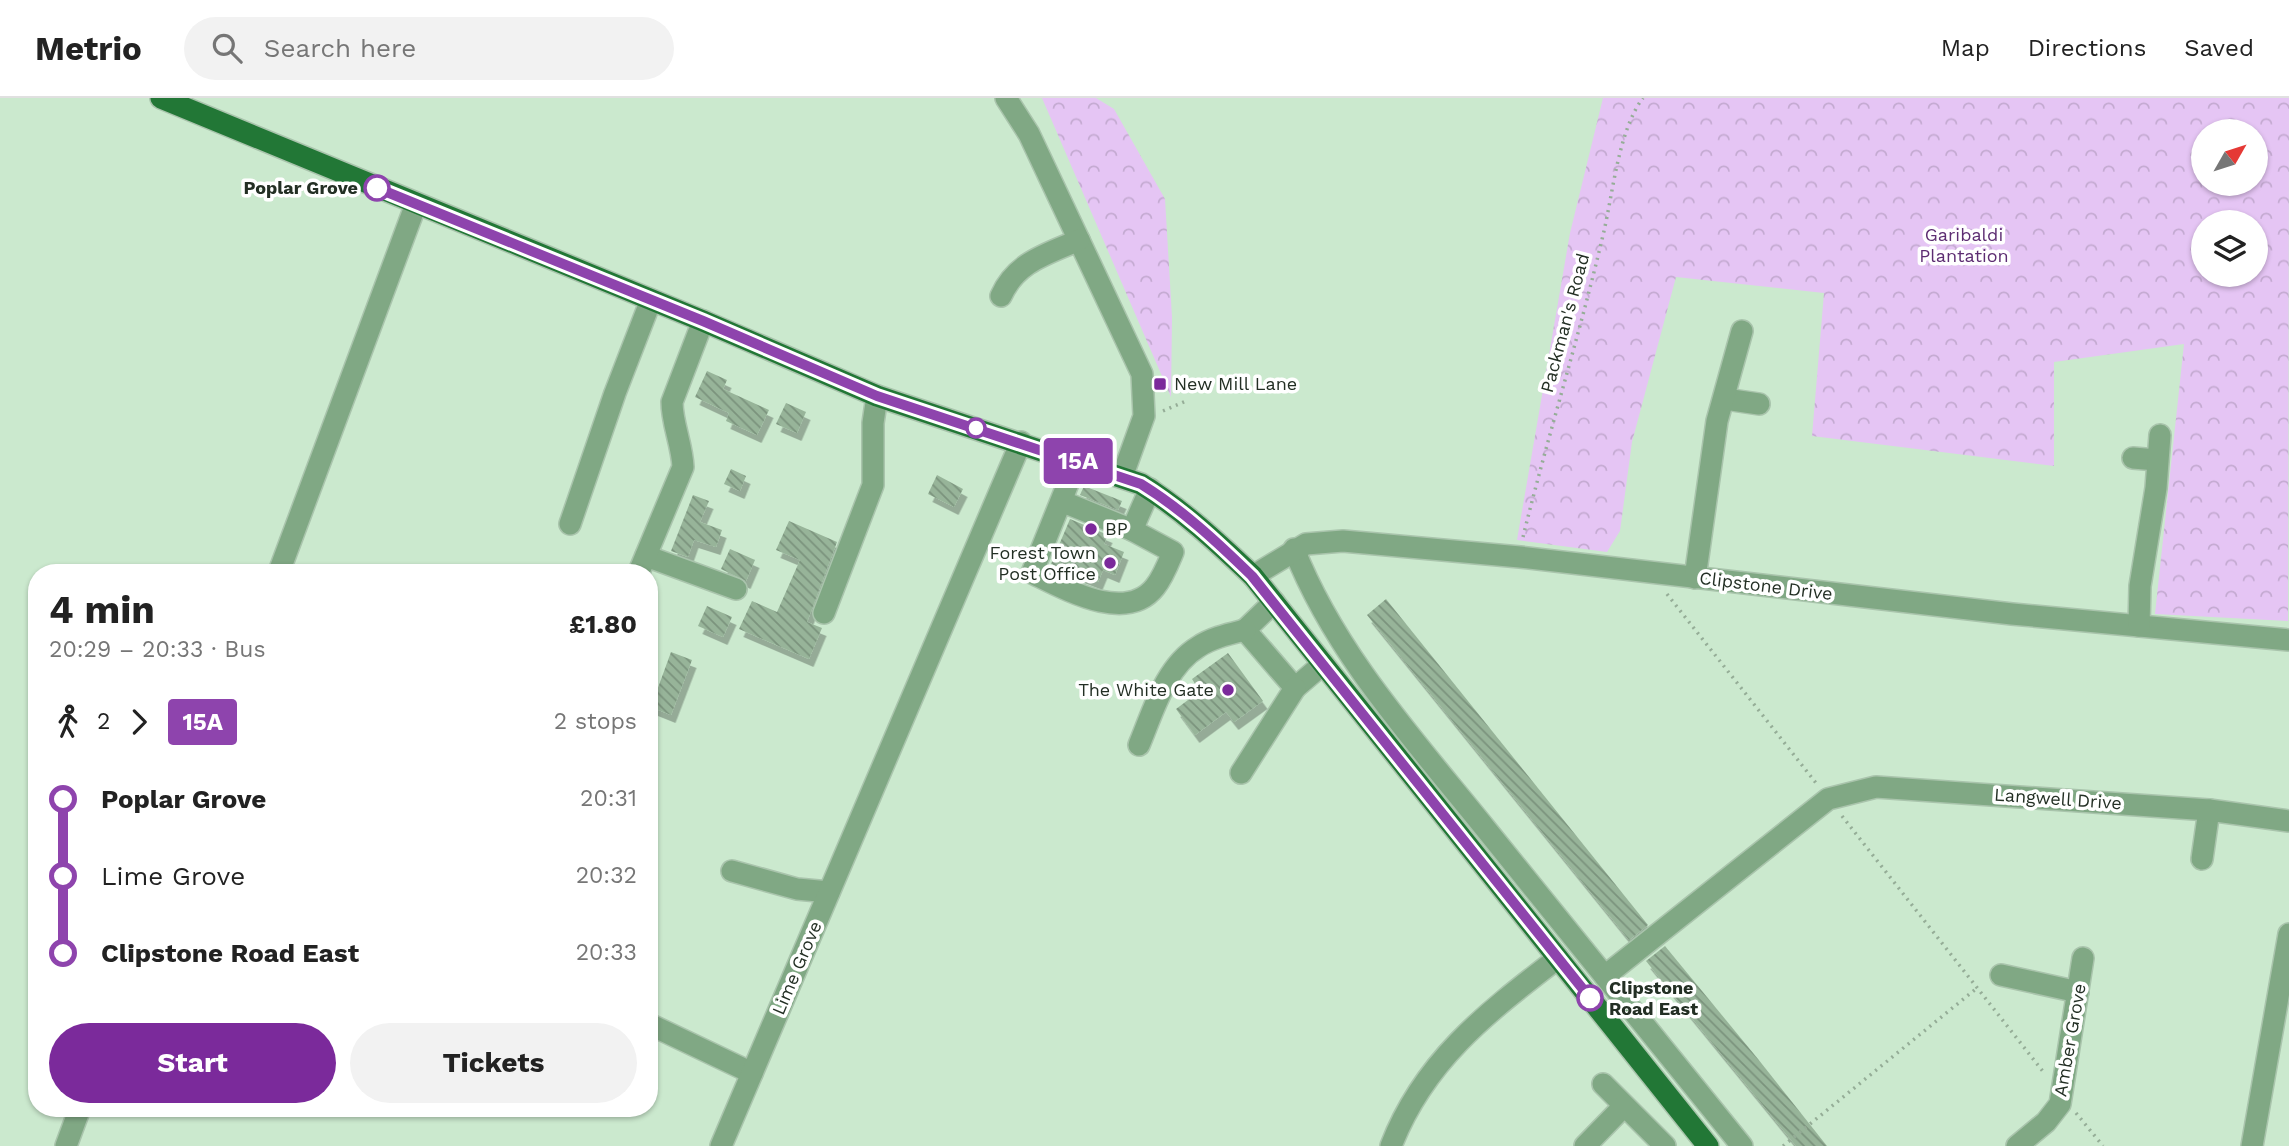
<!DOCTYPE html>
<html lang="en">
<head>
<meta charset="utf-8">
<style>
  :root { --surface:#fff; --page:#f2f2f2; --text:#222; --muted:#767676; --line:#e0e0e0; --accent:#7b2a9b }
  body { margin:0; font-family:"Work Sans",sans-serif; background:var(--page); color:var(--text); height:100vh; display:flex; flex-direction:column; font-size:26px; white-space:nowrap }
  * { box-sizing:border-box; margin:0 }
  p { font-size:23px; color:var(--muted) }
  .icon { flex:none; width:38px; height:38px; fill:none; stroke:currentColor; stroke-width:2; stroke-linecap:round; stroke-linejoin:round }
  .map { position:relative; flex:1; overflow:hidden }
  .side { position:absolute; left:28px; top:466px; width:630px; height:553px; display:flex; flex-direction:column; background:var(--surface); border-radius:28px; box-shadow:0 2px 5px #0004 }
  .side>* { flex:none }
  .badge { padding:0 14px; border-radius:5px; font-size:24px; line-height:46px }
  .needle { width:46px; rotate:51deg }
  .fabs { position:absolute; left:2191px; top:21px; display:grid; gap:14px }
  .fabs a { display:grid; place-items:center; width:77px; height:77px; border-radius:50%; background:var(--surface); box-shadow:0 2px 5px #0004; font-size:35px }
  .map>.badge { position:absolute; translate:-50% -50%; box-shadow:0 0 0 4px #fff }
  .legs { display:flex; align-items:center; gap:10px; height:77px; padding:0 21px; font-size:23px }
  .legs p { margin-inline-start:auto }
  .overview { display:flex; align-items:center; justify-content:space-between; height:119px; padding:0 21px }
  h1 { font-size:38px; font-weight:700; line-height:52px }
  .cta { display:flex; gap:14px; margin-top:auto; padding:14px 21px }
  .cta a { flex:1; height:80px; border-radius:42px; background:var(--accent); color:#fff; font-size:28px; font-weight:700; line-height:80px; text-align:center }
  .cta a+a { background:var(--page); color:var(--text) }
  ul { padding:0 21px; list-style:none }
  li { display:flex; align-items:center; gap:24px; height:77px; font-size:26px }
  li i { display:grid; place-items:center; width:10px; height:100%; margin:0 9px; background:currentColor }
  li i::after { content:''; width:18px; height:18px; margin:-9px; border:5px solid; border-radius:50%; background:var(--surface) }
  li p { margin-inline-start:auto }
  li:first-child i { background:linear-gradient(#0000 50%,currentColor 0) }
  li:last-child i { background:linear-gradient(currentColor 50%,#0000 0) }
  header { display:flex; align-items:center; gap:42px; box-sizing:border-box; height:98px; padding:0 35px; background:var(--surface); border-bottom:2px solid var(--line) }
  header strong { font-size:33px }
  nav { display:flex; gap:38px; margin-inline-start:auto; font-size:24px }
  .search { width:490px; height:63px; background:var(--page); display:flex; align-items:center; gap:18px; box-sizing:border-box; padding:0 24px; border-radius:38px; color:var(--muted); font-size:26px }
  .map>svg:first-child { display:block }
  .forest { fill:url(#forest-crowns); fill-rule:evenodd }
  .building { fill:url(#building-back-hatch); filter:url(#shadow) }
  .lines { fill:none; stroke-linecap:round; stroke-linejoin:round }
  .minor-casing { stroke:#a9c4ac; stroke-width:24 }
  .major-casing { stroke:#a9c4ac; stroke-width:24 }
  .path { stroke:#95ad97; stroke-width:3.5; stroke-dasharray:2 5; stroke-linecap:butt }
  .minor { stroke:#80a884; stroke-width:21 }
  .major { stroke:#227736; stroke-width:21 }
  .line-1-casing { stroke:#fff; stroke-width:16 }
  .line-1 { stroke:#8e44ad; stroke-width:10 }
  .stop-1-dot { fill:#fff; stroke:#8e44ad; stroke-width:3.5 }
  .poi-dot { fill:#7b2a9b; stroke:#fff; stroke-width:2.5 }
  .labels { text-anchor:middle; stroke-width:7; stroke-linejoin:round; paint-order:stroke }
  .stop-label { font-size:18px; font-weight:bold; fill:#232f24; stroke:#fff; text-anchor:end }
  .park-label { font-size:18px; fill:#5d2d72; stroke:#fff }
  .street-label { font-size:18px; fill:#232f24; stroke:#fff }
  .poi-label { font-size:18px; fill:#232f24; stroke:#fff; text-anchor:start }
</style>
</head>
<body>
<header>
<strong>Metrio</strong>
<div class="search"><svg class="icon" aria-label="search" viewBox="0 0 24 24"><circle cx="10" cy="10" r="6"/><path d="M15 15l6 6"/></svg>Search here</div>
<nav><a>Map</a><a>Directions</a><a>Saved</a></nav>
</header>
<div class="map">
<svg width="2289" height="1048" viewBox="0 0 2289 1048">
  <defs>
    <pattern id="forest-crowns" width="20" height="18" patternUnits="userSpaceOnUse" patternTransform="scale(1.75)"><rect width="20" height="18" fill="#e5c5f4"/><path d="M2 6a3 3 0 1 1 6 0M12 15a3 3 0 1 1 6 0" fill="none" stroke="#c4aad1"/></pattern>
    <pattern id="building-back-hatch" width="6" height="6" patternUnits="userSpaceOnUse" patternTransform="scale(1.75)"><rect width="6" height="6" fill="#97b499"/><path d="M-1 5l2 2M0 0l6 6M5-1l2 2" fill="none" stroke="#7b937d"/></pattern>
    <filter id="shadow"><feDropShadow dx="4.5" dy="8" stdDeviation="0" flood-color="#0004"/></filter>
  </defs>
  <rect width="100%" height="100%" fill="#cbe9ce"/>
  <g class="forest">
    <polygon points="1042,0 1096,0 1114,11 1165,101 1172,219 1171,299"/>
    <path d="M1603,0H2289L2288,523L2155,516L2184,246L2054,264V368L1812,338L1824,195L1676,179L1632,344L1620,433L1607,454L1517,442L1570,135ZM2256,33V86H2203V33ZM2256,124V177H2203V124Z"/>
  </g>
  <g class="building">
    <polygon points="707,273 727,282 723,291 769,312 757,337 726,323 729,315 695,299"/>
    <polygon points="786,305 806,314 797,335 776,326"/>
    <polygon points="731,371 746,378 740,393 724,386"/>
    <polygon points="937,377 963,391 954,409 928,396"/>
    <polygon points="1084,388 1122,403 1118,412 1080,397"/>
    <polygon points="693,397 709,403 700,424 722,432 716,449 694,442 688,459 671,453"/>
    <polygon points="1070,421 1108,437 1104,446 1124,454 1115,477 1103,472 1098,484 1051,466"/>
    <polygon points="789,423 837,444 807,524 822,530 809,561 739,531 752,503 777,514 800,462 776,452"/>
    <polygon points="730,451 755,462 746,483 721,471"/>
    <polygon points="1386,501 1648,827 1629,842 1367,517"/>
    <polygon points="707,508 732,519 723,539 698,528"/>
    <polygon points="671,554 692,562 671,617 651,609"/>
    <polygon points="1228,555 1263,603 1234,624 1226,614 1195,637 1176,611 1200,593 1192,581"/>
    <polygon points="1665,848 1758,961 1827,1048 1796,1048 1678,903 1646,863"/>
  </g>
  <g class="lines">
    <defs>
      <g id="minor">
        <polyline points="1006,0 1029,36 1142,276 1144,318 1122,379"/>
        <path d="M1001,198C1016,164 1047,156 1079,142"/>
        <polyline points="1725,301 1759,306"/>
        <polyline points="2133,360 2157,362"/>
        <path d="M1061,403L1132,432L1173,454C1168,466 1163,479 1155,489C1126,526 1065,491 1032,475L1077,363"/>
        <polyline points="570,426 615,295 651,202"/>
        <polyline points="1132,432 1150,391"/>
        <path d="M1294,451C1335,556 1415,643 1485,730C1571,836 1656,942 1742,1048"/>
        <polyline points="646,458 736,491"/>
        <polyline points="279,474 416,106"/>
        <path d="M639,474L683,369C682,346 672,326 672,304L703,223"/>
        <polyline points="1253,478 1306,446 1343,443 1520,459 2012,516 2289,542"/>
        <polyline points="1695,480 1717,323 1742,233"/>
        <polyline points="1274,504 1245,532 1295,590 1323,566"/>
        <polyline points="824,515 873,387 873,325 877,298"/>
        <polyline points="2139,528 2140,488 2156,390 2160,337"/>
        <path d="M1139,647C1153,614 1165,569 1198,549C1211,540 1229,536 1245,532"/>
        <polyline points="1241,675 1295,590"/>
        <polyline points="2202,761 2209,712"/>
        <polyline points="732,773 797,791 829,794"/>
        <polyline points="2001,877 2078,894"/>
        <polyline points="1605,878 1828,701 1876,689 2209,712 2289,723"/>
        <polyline points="649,926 752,975"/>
        <polyline points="1603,986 1665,1048"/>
        <polyline points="66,1048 80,1010"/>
        <polyline points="721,1048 1021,344"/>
        <path d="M1391,1048C1424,962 1488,914 1558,860"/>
        <polyline points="1585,1048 1624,1008"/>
        <polyline points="2017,1048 2046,1024 2060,1006 2083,860"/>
        <polyline points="2252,1048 2289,836"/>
      </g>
      <path id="major" d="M161,0L703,223L877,298L1141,386C1183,412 1217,444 1253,478L1708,1048"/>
    </defs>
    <use href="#minor" class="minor-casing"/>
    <use href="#major" class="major-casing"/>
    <g class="path">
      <polyline points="1163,313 1186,303"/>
      <path d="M1523,439C1548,337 1580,236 1604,133C1613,94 1619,31 1643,0"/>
      <polyline points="1667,496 1816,685"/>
      <polyline points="1842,718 2045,976"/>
      <polyline points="2076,1015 2103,1048"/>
      <polyline points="1783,1048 1977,890"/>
    </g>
    <use href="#minor" class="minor"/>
    <use href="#major" class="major"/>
  </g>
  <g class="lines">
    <defs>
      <path id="line-1" d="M377,90L703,223L877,298L1141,386C1183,412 1217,444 1252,478L1590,900"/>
    </defs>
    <use href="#line-1" class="line-1-casing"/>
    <use href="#line-1" class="line-1"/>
  </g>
  <g class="stop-1-dot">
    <circle cx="377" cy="90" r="12"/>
    <circle cx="976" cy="330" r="9"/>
    <circle cx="1590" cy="900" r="12"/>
  </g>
  <g class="poi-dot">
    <rect x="1153" y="279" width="14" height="14" rx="3.5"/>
    <circle cx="1091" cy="431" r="7"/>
    <circle cx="1110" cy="465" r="7"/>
    <circle cx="1228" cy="592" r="7"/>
  </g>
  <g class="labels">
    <g class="stop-label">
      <text x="358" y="96">Poplar Grove</text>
      <text x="1609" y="896" text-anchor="start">Clipstone<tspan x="1609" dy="21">Road East</tspan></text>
    </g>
    <g class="park-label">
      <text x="1964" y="143">Garibaldi<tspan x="1964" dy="21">Plantation</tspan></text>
    </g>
    <g class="street-label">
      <text transform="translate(1565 225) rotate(-75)" y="6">Packman's Road</text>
      <text transform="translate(1766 488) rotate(7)" y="6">Clipstone Drive</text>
      <text transform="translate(2058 701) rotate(4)" y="6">Langwell Drive</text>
      <text transform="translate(797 870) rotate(-67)" y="6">Lime Grove</text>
      <text transform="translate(2070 942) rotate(-80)" y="6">Amber Grove</text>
    </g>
    <g class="poi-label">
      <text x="1174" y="292">New Mill Lane</text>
      <text x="1105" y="437">BP</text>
      <text x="1096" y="461" text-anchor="end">Forest Town<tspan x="1096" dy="21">Post Office</tspan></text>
      <text x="1214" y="598" text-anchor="end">The White Gate</text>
    </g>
  </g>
</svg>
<div class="fabs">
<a><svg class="needle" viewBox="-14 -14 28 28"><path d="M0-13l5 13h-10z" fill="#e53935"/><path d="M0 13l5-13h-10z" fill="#767676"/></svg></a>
<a><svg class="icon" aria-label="layers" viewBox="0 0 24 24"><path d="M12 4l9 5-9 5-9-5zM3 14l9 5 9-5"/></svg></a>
</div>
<b class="badge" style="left:1078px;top:363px;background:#8e44ad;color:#fff">15A</b>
<section class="side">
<div class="overview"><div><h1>4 min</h1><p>20:29 – 20:33 · Bus</p></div><b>£1.80</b></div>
<div class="legs"><svg class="icon" aria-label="walk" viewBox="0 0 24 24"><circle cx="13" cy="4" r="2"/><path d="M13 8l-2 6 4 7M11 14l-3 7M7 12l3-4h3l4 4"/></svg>2<svg class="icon" aria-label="forward" viewBox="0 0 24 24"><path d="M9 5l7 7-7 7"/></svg><b class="badge" style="background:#8e44ad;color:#fff">15A</b><p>2 stops</p></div>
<ul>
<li><i style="color:#8e44ad"></i><b>Poplar Grove</b><p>20:31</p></li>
<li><i style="color:#8e44ad"></i><span>Lime Grove</span><p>20:32</p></li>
<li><i style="color:#8e44ad"></i><b>Clipstone Road East</b><p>20:33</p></li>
</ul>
<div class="cta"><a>Start</a><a>Tickets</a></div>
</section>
</div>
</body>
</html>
